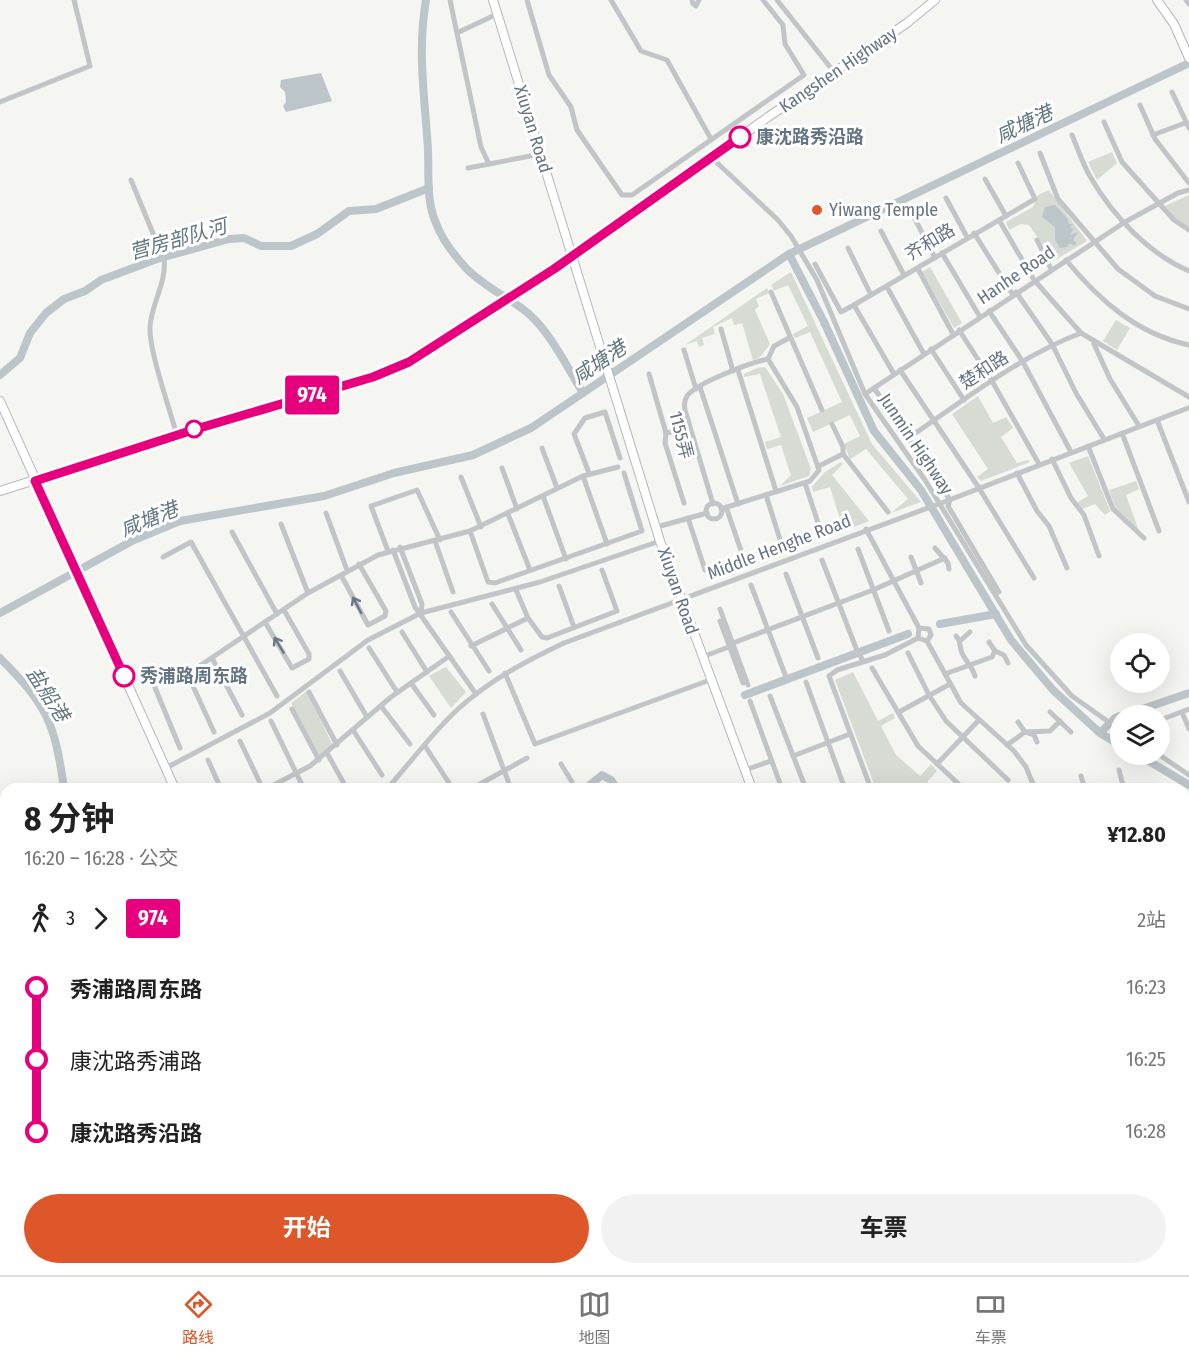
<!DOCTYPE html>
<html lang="zh">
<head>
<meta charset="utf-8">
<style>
  :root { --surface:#fff; --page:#f2f2f2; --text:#222; --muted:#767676; --line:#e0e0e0; --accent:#dd572a }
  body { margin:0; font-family:"Fira Sans Condensed","Noto Sans SC",sans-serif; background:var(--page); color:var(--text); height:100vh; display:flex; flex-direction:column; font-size:22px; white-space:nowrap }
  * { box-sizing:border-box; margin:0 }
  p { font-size:20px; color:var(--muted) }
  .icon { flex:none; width:33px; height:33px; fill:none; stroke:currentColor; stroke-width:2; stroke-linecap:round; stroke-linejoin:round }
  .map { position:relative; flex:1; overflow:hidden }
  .panel { position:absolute; left:0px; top:783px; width:1190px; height:492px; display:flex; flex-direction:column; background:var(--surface); border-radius:18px 18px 0 0; box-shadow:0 6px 24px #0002 }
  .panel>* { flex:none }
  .badge { padding:0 12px; border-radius:4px; font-size:21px; line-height:39px }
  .tools { position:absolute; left:1110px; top:633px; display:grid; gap:12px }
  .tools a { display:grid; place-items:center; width:60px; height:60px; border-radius:50%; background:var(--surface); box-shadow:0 6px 24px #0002; font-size:30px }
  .map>.badge { position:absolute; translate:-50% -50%; box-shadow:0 0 0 3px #fff }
  .legs { display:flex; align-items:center; gap:9px; height:66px; padding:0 24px; font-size:20px }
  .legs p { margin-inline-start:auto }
  .summary { display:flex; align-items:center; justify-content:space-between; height:102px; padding:0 24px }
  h1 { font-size:33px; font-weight:700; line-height:45px }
  .primary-button { display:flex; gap:12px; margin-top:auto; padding:12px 24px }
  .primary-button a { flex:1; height:69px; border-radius:36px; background:var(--accent); color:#fff; font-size:24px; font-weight:700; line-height:69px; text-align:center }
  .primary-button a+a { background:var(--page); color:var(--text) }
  ul { padding:0 24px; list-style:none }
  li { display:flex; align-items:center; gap:21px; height:72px; font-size:22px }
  li i { display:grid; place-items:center; width:9px; height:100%; margin:0 8px; background:currentColor }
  li i::after { content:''; width:15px; height:15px; margin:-8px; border:4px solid; border-radius:50%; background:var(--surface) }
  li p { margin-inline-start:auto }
  li:first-child i { background:linear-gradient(#0000 50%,currentColor 0) }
  li:last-child i { background:linear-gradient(currentColor 50%,#0000 0) }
  .dock { display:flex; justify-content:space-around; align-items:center; height:84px; border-top:2px solid var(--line); background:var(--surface); font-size:16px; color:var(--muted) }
  .dock a { display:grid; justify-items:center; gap:3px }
  .dock .current { color:var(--accent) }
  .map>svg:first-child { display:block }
  .green { fill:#d6dcd3 }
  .water { fill:#bcc5ca }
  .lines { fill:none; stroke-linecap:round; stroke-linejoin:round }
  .river { stroke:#bcc5ca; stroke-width:8 }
  .secondary-casing { stroke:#b3b8bc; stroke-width:10 }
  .street { stroke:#c1c5c8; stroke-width:5 }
  .secondary { stroke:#fff; stroke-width:8 }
  .oneway { stroke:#6a7886 }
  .line-1-casing { stroke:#fff; stroke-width:14 }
  .line-1 { stroke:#e6007e; stroke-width:9 }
  .stop-1-dot { fill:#fff; stroke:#e6007e; stroke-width:3 }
  .poi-dot { fill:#dd572a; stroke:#fff; stroke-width:2 }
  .labels { text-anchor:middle; stroke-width:6; stroke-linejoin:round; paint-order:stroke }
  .street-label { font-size:18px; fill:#657482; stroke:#fff }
  .stop-label { font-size:18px; font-weight:bold; fill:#657482; stroke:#fff; text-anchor:start }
  .poi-label { font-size:18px; fill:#657482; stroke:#fff; text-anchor:start }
  .water-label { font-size:20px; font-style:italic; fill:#61767f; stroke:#fff }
</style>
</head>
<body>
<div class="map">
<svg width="1189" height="1275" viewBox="0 0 1189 1275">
  <rect width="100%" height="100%" fill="#f5f5f2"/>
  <g class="green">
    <polygon points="1112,152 1117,163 1097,180 1088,162"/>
    <polygon points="1049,190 1087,241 1050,263 1043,245 1029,225 1021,224 1009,230 1006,222 1033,207 1038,195"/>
    <polygon points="1189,195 1189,228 1175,218 1165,206"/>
    <polygon points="930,267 962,323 954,328 922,272"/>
    <polygon points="791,272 872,444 921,502 891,513 908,499 866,449 850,459 844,444 860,436 850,415 813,432 807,418 842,402 810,332 795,338 793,334 808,326 788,285 774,291 771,285"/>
    <polygon points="767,288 769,293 756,299 759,306 755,310 770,344 760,357 753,360 742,323 734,325 732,318 713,327 715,334 702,338 704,345 699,347 697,341 685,345"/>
    <polygon points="1116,320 1130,328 1117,350 1103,341"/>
    <polygon points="765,367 783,394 811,469 809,476 780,486 791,475 781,445 767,449 765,442 781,437 760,374 744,377 744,374 757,368"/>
    <polygon points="978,396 993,423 1006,417 1013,428 1001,437 1017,463 1028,460 1030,462 981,481 977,477 988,469 952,414"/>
    <polygon points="1088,456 1110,511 1105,515 1095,504 1082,509 1078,502 1088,496 1069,463"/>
    <polygon points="841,462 843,464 832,475 869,521 844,531 830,487 813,492 812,487 825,472"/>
    <polygon points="1136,481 1139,489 1126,495 1139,531 1116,509 1109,490"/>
    <polygon points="446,667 466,692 451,708 429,676"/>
    <polygon points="853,672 878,721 893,713 895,718 881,726 896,755 920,776 931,764 937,771 927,782 934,789 876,789 835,680"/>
    <polygon points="307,691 333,746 320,756 291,703"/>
    <polygon points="643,1269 707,1269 720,1275 651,1275"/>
    <polygon points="739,1269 902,1269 890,1275 721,1275 736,1274"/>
  </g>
  <g class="water">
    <polygon points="321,73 332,101 286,112 283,106 286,102 285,92 280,87 281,80"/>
    <polygon points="1055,205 1067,218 1069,224 1073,224 1070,228 1074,228 1070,235 1078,232 1073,240 1077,243 1074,246 1070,243 1067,247 1060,248 1055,240 1055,227 1042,217 1045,207"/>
  </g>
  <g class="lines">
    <g class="river">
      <path d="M426,0C417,52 425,98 428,150C429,174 426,201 436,223C442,240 454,255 466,268C485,288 509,297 529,314C552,335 567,367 583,393"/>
      <polyline points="789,254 824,322 874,431 921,490 1011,640 1053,690 1100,733 1120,745"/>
      <polyline points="0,375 20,358 30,333 46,313 64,299 85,291 101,280 157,259 229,239 244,238 261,246 291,246 317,234 349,211 376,209 429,188"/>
      <polyline points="0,613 134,540 180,521 324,496 394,473 473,455 531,428 789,254 1189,63"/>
      <polyline points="940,624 996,614"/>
      <path d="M0,658C47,705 55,723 64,789"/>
      <polyline points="745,695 908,634"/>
      <polyline points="1122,716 1189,693"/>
      <polyline points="1100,733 1115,718 1120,716"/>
      <polyline points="1137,754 1189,785"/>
      <polyline points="585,789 602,775 611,780 617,789"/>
      <polyline points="1184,903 1189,900"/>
      <polyline points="1184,1255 1189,1253"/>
      <polyline points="623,1269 628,1275"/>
      <polyline points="1099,1275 1126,1269"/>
    </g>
    <defs>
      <g id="secondary">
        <polyline points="493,0 660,541 752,789"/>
        <polyline points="1157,0 1174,24 1189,58"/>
        <polyline points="0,401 175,789"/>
        <polyline points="0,491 196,429 373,377 409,361 554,269 768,117 907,23 935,0"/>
        <polyline points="1184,920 1189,918"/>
        <polyline points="0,1035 6,1031"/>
        <polyline points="0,1251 6,1254"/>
        <polyline points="30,1269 40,1275"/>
        <polyline points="390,1269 393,1275"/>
        <polyline points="936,1269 938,1275"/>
        <polyline points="520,1275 528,1269"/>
      </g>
    </defs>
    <use href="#secondary" class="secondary-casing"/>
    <g class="street">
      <polyline points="450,0 481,147 489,164"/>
      <polyline points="527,0 549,75 571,107 577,130 622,195 632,195 804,75 785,44 783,25 763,0"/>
      <polyline points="611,0 641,51 667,60 711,139"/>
      <polyline points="692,0 693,4 696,6 699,0"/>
      <polyline points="777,0 834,72"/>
      <polyline points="1186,0 1189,4"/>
      <polyline points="459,32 497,14"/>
      <polyline points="1172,92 1189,128"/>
      <polyline points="0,102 90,66 74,0"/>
      <polyline points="1140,105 1155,139 1189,183"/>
      <polyline points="1104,122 1122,162 1174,220 1189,230"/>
      <path d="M1072,135C1078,149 1083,165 1091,178C1113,216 1149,254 1189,271"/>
      <polyline points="1153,135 1185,123"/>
      <polyline points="1040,153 1058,199 1118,269 1155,296 1189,309"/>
      <polyline points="712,158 778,220 791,236 817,280 865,394 925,480 1026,645 1072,696 1120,730"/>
      <polyline points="468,168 541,154"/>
      <polyline points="985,179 1006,216"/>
      <path d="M131,180L164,260C167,281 151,305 150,327C149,352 170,409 177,436"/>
      <polyline points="946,198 967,237"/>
      <polyline points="913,215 935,258"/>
      <polyline points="999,220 1034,280 1081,333 1189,397"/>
      <polyline points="881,231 904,275"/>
      <polyline points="974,233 1013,295"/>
      <polyline points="1037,240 1051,269"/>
      <polyline points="848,248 871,295"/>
      <polyline points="942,253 980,317"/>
      <path d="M1066,260C1099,300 1137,334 1189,345"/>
      <polyline points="815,264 841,312 854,305 1035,199 1018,163"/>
      <polyline points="918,269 953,334"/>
      <polyline points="887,287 924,354"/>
      <polyline points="771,292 822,410"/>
      <polyline points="1016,292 1052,344 1076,393 1104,439"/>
      <polyline points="854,305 894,374"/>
      <polyline points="989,311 1023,362 1071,452"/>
      <polyline points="721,329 733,371"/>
      <polyline points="959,330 992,381 1039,464"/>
      <polyline points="1094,344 1110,379 1139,426"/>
      <polyline points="931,349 964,400"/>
      <polyline points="684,350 696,389"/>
      <polyline points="768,359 774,346 789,338"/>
      <polyline points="738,370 776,491"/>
      <polyline points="900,370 979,488 1034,578"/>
      <polyline points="649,374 666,433 665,443 684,503"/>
      <polyline points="700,387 738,504"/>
      <polyline points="874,388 950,500 948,506 999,592"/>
      <polyline points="865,394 1125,222 1178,193 1189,190"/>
      <polyline points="1157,420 1189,502"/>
      <polyline points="832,424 843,447 843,454"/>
      <polyline points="666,433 690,428"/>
      <polyline points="1122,433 1159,531"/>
      <path d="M907,439C963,401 1018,357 1081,333"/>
      <polyline points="1088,446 1113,509 1144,538"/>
      <polyline points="542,448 557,488"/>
      <polyline points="1052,459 1071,498 1084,515 1099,556"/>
      <polyline points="819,466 843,454 888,512"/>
      <polyline points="502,468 517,509"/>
      <polyline points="589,473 574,434 585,418 605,412 620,458"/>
      <polyline points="1017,473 1037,511 1049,526 1067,568"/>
      <polyline points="583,476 607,544"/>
      <polyline points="461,477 481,527"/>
      <polyline points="805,483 822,535"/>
      <polyline points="766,495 783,549"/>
      <polyline points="543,496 566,559"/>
      <circle cx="714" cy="511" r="8"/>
      <path d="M713,504L685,410C684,405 684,401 687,396C696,383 752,362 768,359L797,407L819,470L810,481L721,509"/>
      <polyline points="726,507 746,565"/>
      <polyline points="326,513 347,570"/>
      <polyline points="508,514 530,570"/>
      <polyline points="688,518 705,570"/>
      <polyline points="281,524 308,593"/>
      <polyline points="657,527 707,513"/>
      <polyline points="866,529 919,628 918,638 927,641 931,635 929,629 919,628"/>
      <polyline points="470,531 488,582 495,583 642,531 624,473"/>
      <polyline points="232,532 277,614"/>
      <polyline points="435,541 453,592"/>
      <polyline points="400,547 422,604 421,613"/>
      <polyline points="935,548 948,563 949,569"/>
      <polyline points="858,549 889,631"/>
      <polyline points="393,550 415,607 476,694"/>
      <polyline points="388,551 371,506 417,490 440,540"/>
      <polyline points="163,557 191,542 277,696"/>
      <polyline points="911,557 921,583"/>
      <polyline points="822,560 856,648 863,661"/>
      <polyline points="786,574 818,658"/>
      <polyline points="341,575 368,625 385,616 386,611 359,564"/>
      <polyline points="751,585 786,677"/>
      <polyline points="559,586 574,627"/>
      <polyline points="516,590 528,618 542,637 547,638 617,611 602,570"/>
      <polyline points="492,604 521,650"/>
      <polyline points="720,609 748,685"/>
      <polyline points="451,612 489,671"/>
      <polyline points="720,621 743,683"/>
      <polyline points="265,622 292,668 309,659 309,654 284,610"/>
      <polyline points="402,632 427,672"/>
      <path d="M956,636C961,641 959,643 961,650C963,659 972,665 975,676"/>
      <polyline points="927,641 961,703 1014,751 1026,767 1035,789"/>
      <polyline points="960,641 970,632"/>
      <polyline points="989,642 995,651 1004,655 1008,663"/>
      <polyline points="733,643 873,590 945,558"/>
      <polyline points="471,646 528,618"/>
      <polyline points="369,648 397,692"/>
      <polyline points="908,653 929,695 946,721 1008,780"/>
      <polyline points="702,657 729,647"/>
      <polyline points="212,658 242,715"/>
      <polyline points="872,668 918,746 964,789"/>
      <polyline points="340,671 367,717"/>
      <polyline points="187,673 214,732"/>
      <polyline points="505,673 535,744 710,680"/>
      <polyline points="945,674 992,657 995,651"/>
      <polyline points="806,682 845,789"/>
      <polyline points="411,683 434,715"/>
      <polyline points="309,692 337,745"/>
      <polyline points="770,696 806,789"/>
      <polyline points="750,701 782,789"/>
      <polyline points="381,706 410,744"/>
      <polyline points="292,709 319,760"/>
      <polyline points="899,712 950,684"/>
      <polyline points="1050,712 1071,732"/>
      <polyline points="1182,712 1189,729"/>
      <polyline points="483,714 511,789"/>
      <polyline points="1160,720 1189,709"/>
      <polyline points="271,721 304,789"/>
      <polyline points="1018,722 1025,732 1034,735 1037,742"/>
      <polyline points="353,730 382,775"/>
      <polyline points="240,741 263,789"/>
      <polyline points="1007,745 1025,732 1050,731 1060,721"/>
      <polyline points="425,746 453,789"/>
      <polyline points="180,748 151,678 168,677 195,669 308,593 378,555 470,531 583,476 618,467"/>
      <polyline points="327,753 347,789"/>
      <polyline points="1158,754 1189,775"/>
      <polyline points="793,756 850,734"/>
      <polyline points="208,760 221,789"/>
      <polyline points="561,764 572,782 572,789"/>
      <polyline points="937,764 979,720"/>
      <polyline points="166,768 270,713 368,640 421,613 540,582 660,541"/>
      <polyline points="745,770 771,761"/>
      <polyline points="1119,770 1124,789"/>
      <polyline points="1081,776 1085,789"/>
      <polyline points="266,789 310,766 391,697 448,657"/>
      <path d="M387,789C410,763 432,733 458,709C490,680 526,661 564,643L944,502L1188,408"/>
      <polyline points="471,789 527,758"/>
      <polyline points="871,789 829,676 837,670 885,655 918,638"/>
      <polyline points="1184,843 1189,865"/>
      <polyline points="0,1046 6,1055"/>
      <polyline points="307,1269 312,1275"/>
      <polyline points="442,1269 452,1269"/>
      <polyline points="479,1269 483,1275"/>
    </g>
    <use href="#secondary" class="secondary"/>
  </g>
  <defs><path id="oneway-shaft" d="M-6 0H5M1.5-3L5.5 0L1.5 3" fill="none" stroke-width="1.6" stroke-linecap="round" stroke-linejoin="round" transform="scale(1.5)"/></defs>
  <g class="oneway">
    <use href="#oneway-shaft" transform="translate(357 605) rotate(-118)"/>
    <use href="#oneway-shaft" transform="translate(279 645) rotate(-121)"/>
  </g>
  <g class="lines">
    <defs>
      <polyline id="line-1" points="124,676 35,481 196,429 373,377 409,362 554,269 740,137"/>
    </defs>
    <use href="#line-1" class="line-1-casing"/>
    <use href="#line-1" class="line-1"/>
  </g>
  <g class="stop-1-dot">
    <circle cx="740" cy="137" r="10"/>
    <circle cx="194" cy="429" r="8"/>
    <circle cx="124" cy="676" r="10"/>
  </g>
  <circle class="poi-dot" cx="817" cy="210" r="6"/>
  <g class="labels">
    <g class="street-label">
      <text transform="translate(838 70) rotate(-34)" y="6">Kangshen Highway</text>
      <text transform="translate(533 129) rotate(73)" y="6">Xiuyan Road</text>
      <text transform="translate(930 242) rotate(-31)" y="6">齐和路</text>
      <text transform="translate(1016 275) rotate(-34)" y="6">Hanhe Road</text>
      <text transform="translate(984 370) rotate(-33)" y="6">楚和路</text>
      <text transform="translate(681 435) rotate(76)" y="6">1155弄</text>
      <text transform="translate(916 444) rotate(56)" y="6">Junmin Highway</text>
      <text transform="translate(779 547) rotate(-21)" y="6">Middle Henghe Road</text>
      <text transform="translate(678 591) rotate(71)" y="6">Xiuyan Road</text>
    </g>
    <g class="stop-label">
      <text x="756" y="143">康沈路秀沿路</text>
      <text x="140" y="682">秀浦路周东路</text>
    </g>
    <g class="poi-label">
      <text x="829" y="216">Yiwang Temple</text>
    </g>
    <g class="water-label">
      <text transform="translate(1024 124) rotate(-25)" y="7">咸塘港</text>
      <text transform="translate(178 239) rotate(-16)" y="7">营房部队河</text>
      <text transform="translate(599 362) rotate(-34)" y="7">咸塘港</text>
      <text transform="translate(149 519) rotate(-22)" y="7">咸塘港</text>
      <text transform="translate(48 694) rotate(57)" y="7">盐船港</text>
    </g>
  </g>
</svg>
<div class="tools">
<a><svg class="icon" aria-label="locate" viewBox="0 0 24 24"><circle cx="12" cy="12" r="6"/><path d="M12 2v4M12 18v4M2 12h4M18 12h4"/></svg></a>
<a><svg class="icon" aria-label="layers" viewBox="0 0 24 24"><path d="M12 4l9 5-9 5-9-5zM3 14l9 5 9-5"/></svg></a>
</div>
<b class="badge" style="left:312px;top:395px;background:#e6007e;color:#fff">974</b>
<section class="panel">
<div class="summary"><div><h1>8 分钟</h1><p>16:20 – 16:28 · 公交</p></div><b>¥12.80</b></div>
<div class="legs"><svg class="icon" aria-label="walk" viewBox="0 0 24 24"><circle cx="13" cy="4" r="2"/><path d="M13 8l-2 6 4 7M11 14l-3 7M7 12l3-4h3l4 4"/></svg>3<svg class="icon" aria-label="forward" viewBox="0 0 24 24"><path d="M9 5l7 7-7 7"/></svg><b class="badge" style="background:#e6007e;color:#fff">974</b><p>2站</p></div>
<ul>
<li><i style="color:#e6007e"></i><b>秀浦路周东路</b><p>16:23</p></li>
<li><i style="color:#e6007e"></i><span>康沈路秀浦路</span><p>16:25</p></li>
<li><i style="color:#e6007e"></i><b>康沈路秀沿路</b><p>16:28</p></li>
</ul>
<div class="primary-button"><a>开始</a><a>车票</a></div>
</section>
</div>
<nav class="dock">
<a class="current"><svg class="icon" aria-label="directions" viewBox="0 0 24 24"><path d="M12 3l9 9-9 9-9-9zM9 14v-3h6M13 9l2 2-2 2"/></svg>路线</a>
<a><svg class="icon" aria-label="map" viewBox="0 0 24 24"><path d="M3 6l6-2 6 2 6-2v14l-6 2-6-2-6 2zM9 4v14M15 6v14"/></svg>地图</a>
<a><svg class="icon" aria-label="tickets" viewBox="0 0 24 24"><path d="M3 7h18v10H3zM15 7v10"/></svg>车票</a>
</nav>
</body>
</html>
